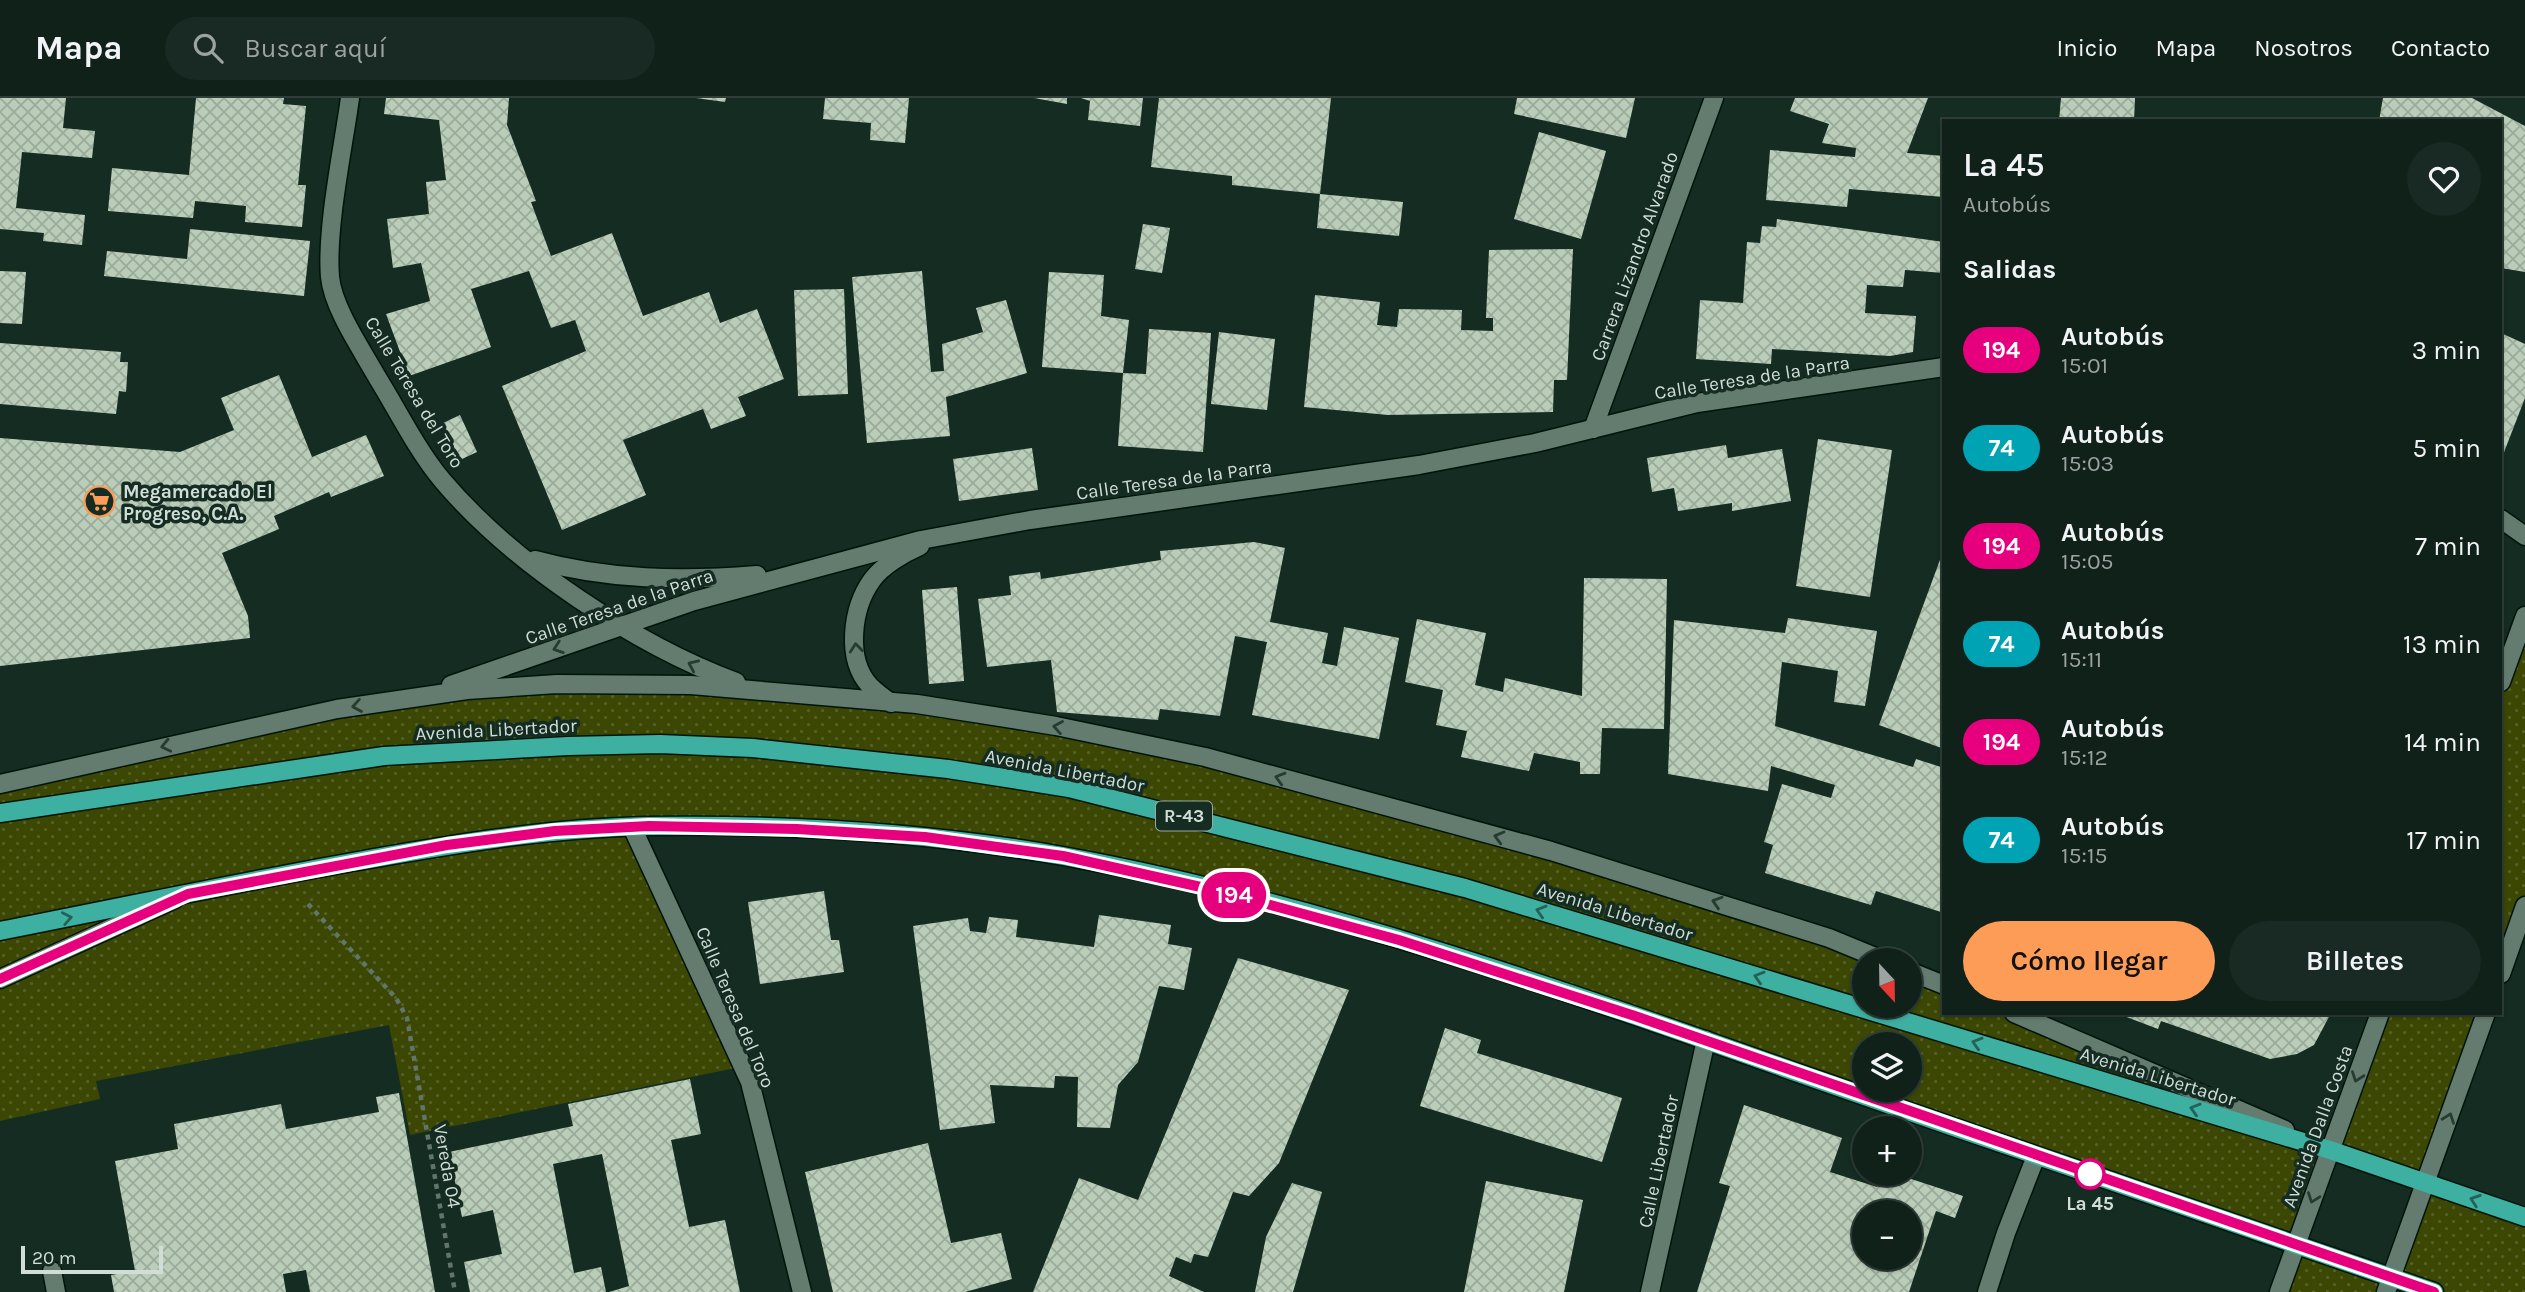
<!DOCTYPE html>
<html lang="es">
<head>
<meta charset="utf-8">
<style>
  :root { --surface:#10211a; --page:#192923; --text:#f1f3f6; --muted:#9ca3a2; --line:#303e39; --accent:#fd9c56 }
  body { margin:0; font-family:Karla,sans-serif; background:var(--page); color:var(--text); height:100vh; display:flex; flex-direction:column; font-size:26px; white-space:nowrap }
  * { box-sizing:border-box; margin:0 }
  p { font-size:23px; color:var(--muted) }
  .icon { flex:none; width:38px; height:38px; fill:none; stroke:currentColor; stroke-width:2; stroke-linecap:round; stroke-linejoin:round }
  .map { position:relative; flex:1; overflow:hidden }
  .side { position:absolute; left:1942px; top:21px; width:560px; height:896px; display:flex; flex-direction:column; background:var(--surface); border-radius:0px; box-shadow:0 2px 5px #0004,0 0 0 2px var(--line) }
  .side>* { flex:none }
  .badge { padding:0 14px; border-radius:23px; font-size:24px; line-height:46px }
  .needle { width:46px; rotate:158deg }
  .controls { position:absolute; left:1852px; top:850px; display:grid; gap:14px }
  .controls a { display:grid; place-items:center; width:70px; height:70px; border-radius:50%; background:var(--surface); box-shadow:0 2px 5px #0004,0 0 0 2px var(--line); font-size:35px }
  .scale { position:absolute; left:21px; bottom:18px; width:142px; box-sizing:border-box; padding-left:7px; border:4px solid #d0ded7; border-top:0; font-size:19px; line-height:24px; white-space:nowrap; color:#d0ded7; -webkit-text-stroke:5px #152c22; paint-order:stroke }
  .map>.badge { position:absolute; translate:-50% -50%; box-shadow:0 0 0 4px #fff }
  h2 { padding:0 21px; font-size:26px; line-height:63px }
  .round { display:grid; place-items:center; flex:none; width:74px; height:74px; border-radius:37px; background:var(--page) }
  .summary { display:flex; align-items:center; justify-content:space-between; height:119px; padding:0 21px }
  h1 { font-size:33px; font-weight:600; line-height:52px }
  .button { display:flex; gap:14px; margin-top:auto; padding:14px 21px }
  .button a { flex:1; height:80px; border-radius:42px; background:var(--accent); color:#111; font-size:28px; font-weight:600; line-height:80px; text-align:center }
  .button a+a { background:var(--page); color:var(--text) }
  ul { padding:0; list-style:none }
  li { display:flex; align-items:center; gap:21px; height:98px; padding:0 21px }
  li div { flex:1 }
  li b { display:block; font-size:26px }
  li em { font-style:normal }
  li .badge { min-width:77px; font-weight:700; text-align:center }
  header { display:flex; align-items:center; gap:42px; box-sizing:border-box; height:98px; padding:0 35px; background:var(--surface); border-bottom:2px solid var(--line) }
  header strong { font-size:33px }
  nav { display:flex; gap:38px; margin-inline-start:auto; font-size:24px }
  .search { width:490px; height:63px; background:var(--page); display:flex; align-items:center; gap:18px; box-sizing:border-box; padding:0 24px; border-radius:38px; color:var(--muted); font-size:26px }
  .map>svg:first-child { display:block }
  .grass { fill:url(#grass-dots); fill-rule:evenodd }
  .building { fill:url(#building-cross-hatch); fill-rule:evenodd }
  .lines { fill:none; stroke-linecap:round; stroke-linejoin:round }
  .lane-casing { stroke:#00140b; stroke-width:21 }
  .street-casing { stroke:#00140b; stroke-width:21 }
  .secondary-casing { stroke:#00140b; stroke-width:21 }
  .primary-casing { stroke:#00140b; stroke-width:21 }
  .path { stroke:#62756d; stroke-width:4.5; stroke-dasharray:5 5; stroke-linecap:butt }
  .lane { stroke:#637c6f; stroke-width:18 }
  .street { stroke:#637c6f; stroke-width:18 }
  .secondary { stroke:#637c6f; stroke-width:18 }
  .primary { stroke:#3db0a2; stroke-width:18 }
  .oneway { stroke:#253c31 }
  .oneway2 { stroke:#256155 }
  .line-casing { stroke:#fff; stroke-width:16 }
  .line { stroke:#e6007e; stroke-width:10 }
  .stop-dot { fill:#fff; stroke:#e6007e; stroke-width:3.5 }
  .labels { text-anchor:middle; stroke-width:7; stroke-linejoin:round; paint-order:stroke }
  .shield { fill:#152c22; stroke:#98a9a1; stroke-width:2 }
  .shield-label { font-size:18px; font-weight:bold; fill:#d0ded7 }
  .street-label { font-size:19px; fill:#d0ded7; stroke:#152c22 }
  .poi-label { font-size:19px; font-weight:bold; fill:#d0ded7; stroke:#152c22; text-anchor:start }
  .stop-label { font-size:19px; font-weight:bold; fill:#d0ded7; stroke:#152c22 }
</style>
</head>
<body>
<header>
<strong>Mapa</strong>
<div class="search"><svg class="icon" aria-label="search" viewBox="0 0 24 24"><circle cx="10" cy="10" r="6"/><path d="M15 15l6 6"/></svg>Buscar aquí</div>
<nav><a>Inicio</a><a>Mapa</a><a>Nosotros</a><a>Contacto</a></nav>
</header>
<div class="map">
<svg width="2525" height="1194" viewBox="0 0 2525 1194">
  <defs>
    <pattern id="grass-dots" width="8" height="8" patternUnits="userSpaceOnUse" patternTransform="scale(1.75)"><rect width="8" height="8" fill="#3b4703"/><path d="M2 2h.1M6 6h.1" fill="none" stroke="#566127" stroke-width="1.8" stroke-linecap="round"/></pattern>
    <pattern id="building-cross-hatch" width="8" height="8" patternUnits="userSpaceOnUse" patternTransform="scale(1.75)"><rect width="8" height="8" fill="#bacdb8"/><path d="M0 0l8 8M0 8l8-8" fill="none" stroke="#9baa9a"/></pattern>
  </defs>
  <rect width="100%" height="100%" fill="#152c22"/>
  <g class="grass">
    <polygon points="2525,518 2525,808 2501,875 2501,584"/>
    <path d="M691,587L1056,628L1714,803L1864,863V908H1909V873L1944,887V915H2014L2330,1051L2380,915H2486L2426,1084L2525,1119V1194H2434L2392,1180L2386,1194H2279L2296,1148L1706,942L1223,794L925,739L555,733L188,796L0,881V687L425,596ZM1864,947H1909V992H1864ZM2331,1052L2426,1085L2392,1180L2296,1148Z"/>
    <polygon points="631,731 740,969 410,1037 389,927 96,983 100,1001 0,1023 0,882 189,797 448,750"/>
  </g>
  <g class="building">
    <polygon points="0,0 66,0 63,30 95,33 92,60 22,54 16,110 85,117 82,147 43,143 44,135 0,131"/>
    <polygon points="196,0 284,0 283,6 306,8 298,87 306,87 302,129 245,124 246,108 195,103 193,120 108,113 112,70 189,77"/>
    <polygon points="386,0 509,0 507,27 536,103 531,104 551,158 612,135 643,218 709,194 720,225 757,211 784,281 738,299 746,318 711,331 703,311 623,342 646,397 562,432 502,288 586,253 575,222 551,230 529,173 471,191 491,249 409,278 386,216 430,203 421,165 393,170 387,121 429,116 426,84 446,82 439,22 384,16"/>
    <polygon points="696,0 726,0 725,4"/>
    <polygon points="825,0 909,0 905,45 870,42 871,25 823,21"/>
    <polygon points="1034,0 1067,0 1067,6"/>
    <polygon points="1081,0 1143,0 1140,28 1088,22 1090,3"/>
    <polygon points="1159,0 1331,0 1320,96 1232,87 1232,78 1151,69"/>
    <polygon points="1517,0 1635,0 1626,40 1514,16"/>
    <polygon points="1795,0 1928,0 1907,55 1944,58 1944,99 1849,91 1847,109 1766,102 1770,52 1855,59 1856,50 1822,45 1829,26 1790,13"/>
    <polygon points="2061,0 2135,0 2134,23 2059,23"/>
    <polygon points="2383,0 2472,0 2525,28 2525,174 2501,170 2501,23 2379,23"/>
    <polygon points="1539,34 1606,53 1581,141 1514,121"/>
    <polygon points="1320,96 1403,104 1399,138 1317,130"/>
    <polygon points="1777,121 1944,144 1944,175 1905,172 1903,189 1867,187 1865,215 1916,218 1913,254 1890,258 1772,251 1771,266 1696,261 1700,202 1743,205 1747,144 1760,145 1762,128 1776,129"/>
    <polygon points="1143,126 1170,130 1162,175 1135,171"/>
    <polygon points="190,131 310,143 304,198 104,178 107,153 187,161"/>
    <polygon points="1573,151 1567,282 1554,282 1553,314 1388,317 1304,309 1315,197 1380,204 1377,227 1397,229 1399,211 1462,212 1461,232 1493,233 1493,220 1486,220 1489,152"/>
    <polygon points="0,173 26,174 22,226 0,225"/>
    <polygon points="922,173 931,274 944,273 942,246 983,234 976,210 1006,202 1027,275 946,299 950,338 867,345 852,179"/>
    <polygon points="1049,174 1104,177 1101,218 1129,222 1123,275 1146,276 1149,231 1211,235 1203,354 1118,348 1123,275 1042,269"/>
    <polygon points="844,191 848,296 798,298 794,192"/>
    <polygon points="1219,234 1275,241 1267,312 1211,306"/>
    <polygon points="2501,235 2525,246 2525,300 2501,362"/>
    <polygon points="0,245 121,254 120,264 128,264 126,294 119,293 116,316 0,306"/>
    <polygon points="279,277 312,359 366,337 384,378 331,399 329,394 274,418 279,431 222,455 248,518 250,540 0,568 0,340 180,354 234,332 221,300"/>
    <polygon points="460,317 477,354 460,362 443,325"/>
    <polygon points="1818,341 1892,352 1870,499 1796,488"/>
    <polygon points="1726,347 1728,360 1782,351 1791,403 1732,413 1732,405 1678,413 1674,390 1652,394 1647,360"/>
    <polygon points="1032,350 1038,392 959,403 953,361"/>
    <polygon points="1254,444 1285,450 1270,524 1328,535 1322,565 1337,568 1344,529 1399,540 1379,641 1252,617 1267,544 1235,538 1220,618 1160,611 1158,622 1057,614 1051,562 987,569 978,501 1011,497 1009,478 1040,474 1041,481 1161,462 1160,453"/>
    <polygon points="1944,451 1944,651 1879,627"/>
    <polygon points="1584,480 1667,481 1664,631 1602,630 1600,676 1580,676 1580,664 1534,655 1529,673 1461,659 1467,633 1436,627 1443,592 1405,584 1417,521 1486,535 1475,587 1503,594 1505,580 1582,598"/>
    <polygon points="957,489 964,583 929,586 922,492"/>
    <polygon points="1788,520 1877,533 1865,608 1834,604 1838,573 1782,564 1775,628 1913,669 1916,661 1944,670 1944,815 1876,793 1871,807 1765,775 1773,747 1764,744 1782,686 1831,700 1835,687 1771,668 1768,693 1668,676 1674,522 1785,535"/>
    <polygon points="824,793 831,842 839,842 844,874 760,886 748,804"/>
    <polygon points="1099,817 1171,827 1168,846 1192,850 1184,892 1159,888 1138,964 1118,987 1110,1030 1077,1029 1078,979 1055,978 1054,990 990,987 995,1025 940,1032 913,828 968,820 970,833 986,835 989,819 1018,822 1016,839 1094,849"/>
    <polygon points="1238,860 1349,892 1279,1065 1249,1098 1233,1094 1208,1159 1194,1156 1191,1165 1176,1159 1169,1178 1204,1194 1033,1194 1079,1080 1138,1102"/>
    <polygon points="2116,915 2331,915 2314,947 2297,956 2270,961 2161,923 2158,931"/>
    <polygon points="1445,930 1481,942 1477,955 1622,1000 1602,1064 1420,1008"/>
    <polygon points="690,981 701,1036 671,1042 689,1129 725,1122 740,1194 609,1194 629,1188 602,1056 553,1066 574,1175 601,1169 606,1194 470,1194 464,1164 502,1156 493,1112 462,1119 449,1054 573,1028 568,1006"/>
    <polygon points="399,995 435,1194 310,1194 306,1172 283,1176 286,1194 114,1194 111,1177 135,1173 115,1063 178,1051 174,1026 281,1006 286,1031 379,1014 376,999"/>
    <path d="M1744,1007L1842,1040L1830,1074L1877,1089L1881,1076H1896L1963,1098L1955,1120L1936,1113L1909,1194H1697L1730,1088L1719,1085ZM1864,1115H1909V1160H1864Z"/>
    <polygon points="928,1045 951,1145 1001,1135 1012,1181 965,1194 833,1194 805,1074"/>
    <polygon points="1486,1083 1583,1102 1564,1194 1464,1194"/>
    <polygon points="1292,1085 1322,1094 1293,1194 1255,1194 1266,1139"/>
  </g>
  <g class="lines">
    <defs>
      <polyline id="lane" points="1987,1194 2006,1135 2036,1058"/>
      <g id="street">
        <path d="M350,0C343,51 326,130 330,179C333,210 362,252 377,279C398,313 417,352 442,382C512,465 636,547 736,584"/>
        <polyline points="1593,331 1714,0"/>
        <polyline points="2501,421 2525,438"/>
        <path d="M535,462C608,482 682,483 757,477"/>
        <polyline points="451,587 694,503 921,442 1030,422 1419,367 1535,345 1697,305 1944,269"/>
        <path d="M891,605C884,600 876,594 870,588C845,561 852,510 872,482C882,468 904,455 920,448"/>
        <polyline points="0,686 337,611 467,592 557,586 691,587 917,606 1056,628 1205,659 1551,753 1829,840 1885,863"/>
        <polyline points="632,729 750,984 802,1194"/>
        <polyline points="1909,873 1944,887"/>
        <polyline points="0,881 175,801"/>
        <polyline points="2014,915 2285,1032"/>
        <polyline points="52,1173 56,1194"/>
        <polyline points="1650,1194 1706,942"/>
      </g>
      <g id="secondary">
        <polyline points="2501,584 2525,518"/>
        <polyline points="2501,876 2525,808"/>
        <polyline points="2279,1194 2380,915"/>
        <polyline points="2386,1194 2486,915"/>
      </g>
      <g id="primary">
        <polyline points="0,715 384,658 568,648 660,646 753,650 948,671 1069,690 1465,790 2330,1052 2525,1119"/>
        <path d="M0,833C116,810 231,786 347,765C447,747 546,730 648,728C785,726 927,734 1063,758C1311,803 1564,892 1801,976C2012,1049 2223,1123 2434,1194"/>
      </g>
    </defs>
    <use href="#lane" class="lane-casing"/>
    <use href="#street" class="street-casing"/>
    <use href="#secondary" class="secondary-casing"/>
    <use href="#primary" class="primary-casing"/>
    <polyline class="path" points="308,806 396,900 407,920 455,1194"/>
    <use href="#lane" class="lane"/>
    <use href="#street" class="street"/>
    <use href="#secondary" class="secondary"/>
    <use href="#primary" class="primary"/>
  </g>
  <defs><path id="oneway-chevron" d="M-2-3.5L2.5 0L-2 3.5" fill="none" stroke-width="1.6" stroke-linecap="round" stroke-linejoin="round" transform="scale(1.75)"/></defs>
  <g class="oneway">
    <use href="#oneway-chevron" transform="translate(558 550) rotate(161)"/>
    <use href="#oneway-chevron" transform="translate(856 550) rotate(-96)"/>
    <use href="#oneway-chevron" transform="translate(693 567) rotate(-156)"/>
    <use href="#oneway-chevron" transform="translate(357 608) rotate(170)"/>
    <use href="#oneway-chevron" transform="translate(1058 629) rotate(-170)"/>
    <use href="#oneway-chevron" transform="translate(166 648) rotate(167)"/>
    <use href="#oneway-chevron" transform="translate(1280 680) rotate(-164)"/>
    <use href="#oneway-chevron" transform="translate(1499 739) rotate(-165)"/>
    <use href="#oneway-chevron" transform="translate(1717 804) rotate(-162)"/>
    <use href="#oneway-chevron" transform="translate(2357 979) rotate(110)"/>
    <use href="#oneway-chevron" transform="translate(2449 1020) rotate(-70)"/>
    <use href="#oneway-chevron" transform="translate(2313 1100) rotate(110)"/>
  </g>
  <g class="oneway2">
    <use href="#oneway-chevron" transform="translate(1541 813) rotate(-163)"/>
    <use href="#oneway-chevron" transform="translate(67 820) rotate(-11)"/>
    <use href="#oneway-chevron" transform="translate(1759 879) rotate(-163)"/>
    <use href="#oneway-chevron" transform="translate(1977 945) rotate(-163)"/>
    <use href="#oneway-chevron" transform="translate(2195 1011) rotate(-163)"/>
    <use href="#oneway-chevron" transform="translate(2475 1102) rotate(-161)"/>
  </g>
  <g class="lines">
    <defs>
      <polyline id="line" points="0,881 188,796 447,747 555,733 649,728 797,731 925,739 1063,758 1223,794 1399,842 1635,918 2434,1194"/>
    </defs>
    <use href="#line" class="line-casing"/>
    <use href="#line" class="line"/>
  </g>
  <defs>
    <symbol id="supermarket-ring" viewBox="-11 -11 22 22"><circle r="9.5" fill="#152c22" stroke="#fd9c56" stroke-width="1.5"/><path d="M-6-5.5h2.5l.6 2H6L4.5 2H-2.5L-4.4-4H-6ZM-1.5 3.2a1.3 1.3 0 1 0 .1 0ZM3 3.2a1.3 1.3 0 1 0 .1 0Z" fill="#fd9c56"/></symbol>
  </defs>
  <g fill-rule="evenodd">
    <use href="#supermarket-ring" x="82" y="386" width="35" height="35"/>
  </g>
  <circle class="stop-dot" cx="2090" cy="1076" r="14"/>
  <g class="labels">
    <rect class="shield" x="1156" y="703.5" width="56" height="29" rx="5"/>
    <g class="shield-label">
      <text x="1184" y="724">R-43</text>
    </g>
    <g class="street-label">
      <text transform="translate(1634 158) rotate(-70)" y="7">Carrera Lizandro Alvarado</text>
      <text transform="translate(1752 279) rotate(-9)" y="7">Calle Teresa de la Parra</text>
      <text transform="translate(415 294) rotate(59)" y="7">Calle Teresa del Toro</text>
      <text transform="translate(1174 381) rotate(-8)" y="7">Calle Teresa de la Parra</text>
      <text transform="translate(619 508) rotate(-19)" y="7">Calle Teresa de la Parra</text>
      <text transform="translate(496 631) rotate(-3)" y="7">Avenida Libertador</text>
      <text transform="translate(1065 672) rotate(11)" y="7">Avenida Libertador</text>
      <text transform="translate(1615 813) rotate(17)" y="7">Avenida Libertador</text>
      <text transform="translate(736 909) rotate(67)" y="7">Calle Teresa del Toro</text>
      <text transform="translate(2158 978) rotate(17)" y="7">Avenida Libertador</text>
      <text transform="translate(2317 1028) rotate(-70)" y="7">Avenida Dalla Costa</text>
      <text transform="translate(1658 1063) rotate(-78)" y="7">Calle Libertador</text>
      <text transform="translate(448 1068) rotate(80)" y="7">Vereda 04</text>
    </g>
    <g class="poi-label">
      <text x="123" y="400">Megamercado El<tspan x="123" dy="22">Progreso, C.A.</tspan></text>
    </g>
    <g class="stop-label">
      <text x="2090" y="1112">La 45</text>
    </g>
  </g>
</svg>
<div class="controls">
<a><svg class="needle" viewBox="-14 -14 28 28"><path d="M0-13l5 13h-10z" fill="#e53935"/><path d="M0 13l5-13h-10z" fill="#9ca3a2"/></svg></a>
<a><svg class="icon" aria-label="layers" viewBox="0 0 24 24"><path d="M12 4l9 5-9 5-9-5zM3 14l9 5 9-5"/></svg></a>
<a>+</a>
<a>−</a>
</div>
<div class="scale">20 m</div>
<b class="badge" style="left:1234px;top:797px;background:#e6007e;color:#fff">194</b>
<section class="side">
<div class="summary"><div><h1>La 45</h1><p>Autobús</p></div><a class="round"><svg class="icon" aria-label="heart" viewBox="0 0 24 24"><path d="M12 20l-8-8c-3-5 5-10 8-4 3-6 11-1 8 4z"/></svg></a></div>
<h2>Salidas</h2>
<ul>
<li><span class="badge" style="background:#e6007e;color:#fff">194</span><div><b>Autobús</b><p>15:01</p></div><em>3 min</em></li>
<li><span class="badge" style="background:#00a3b4;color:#fff">74</span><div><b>Autobús</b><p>15:03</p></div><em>5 min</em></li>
<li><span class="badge" style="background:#e6007e;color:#fff">194</span><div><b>Autobús</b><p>15:05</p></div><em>7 min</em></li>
<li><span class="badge" style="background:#00a3b4;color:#fff">74</span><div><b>Autobús</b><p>15:11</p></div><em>13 min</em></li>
<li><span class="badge" style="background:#e6007e;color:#fff">194</span><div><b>Autobús</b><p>15:12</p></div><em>14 min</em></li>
<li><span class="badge" style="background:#00a3b4;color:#fff">74</span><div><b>Autobús</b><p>15:15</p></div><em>17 min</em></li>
</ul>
<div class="button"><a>Cómo llegar</a><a>Billetes</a></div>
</section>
</div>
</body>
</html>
